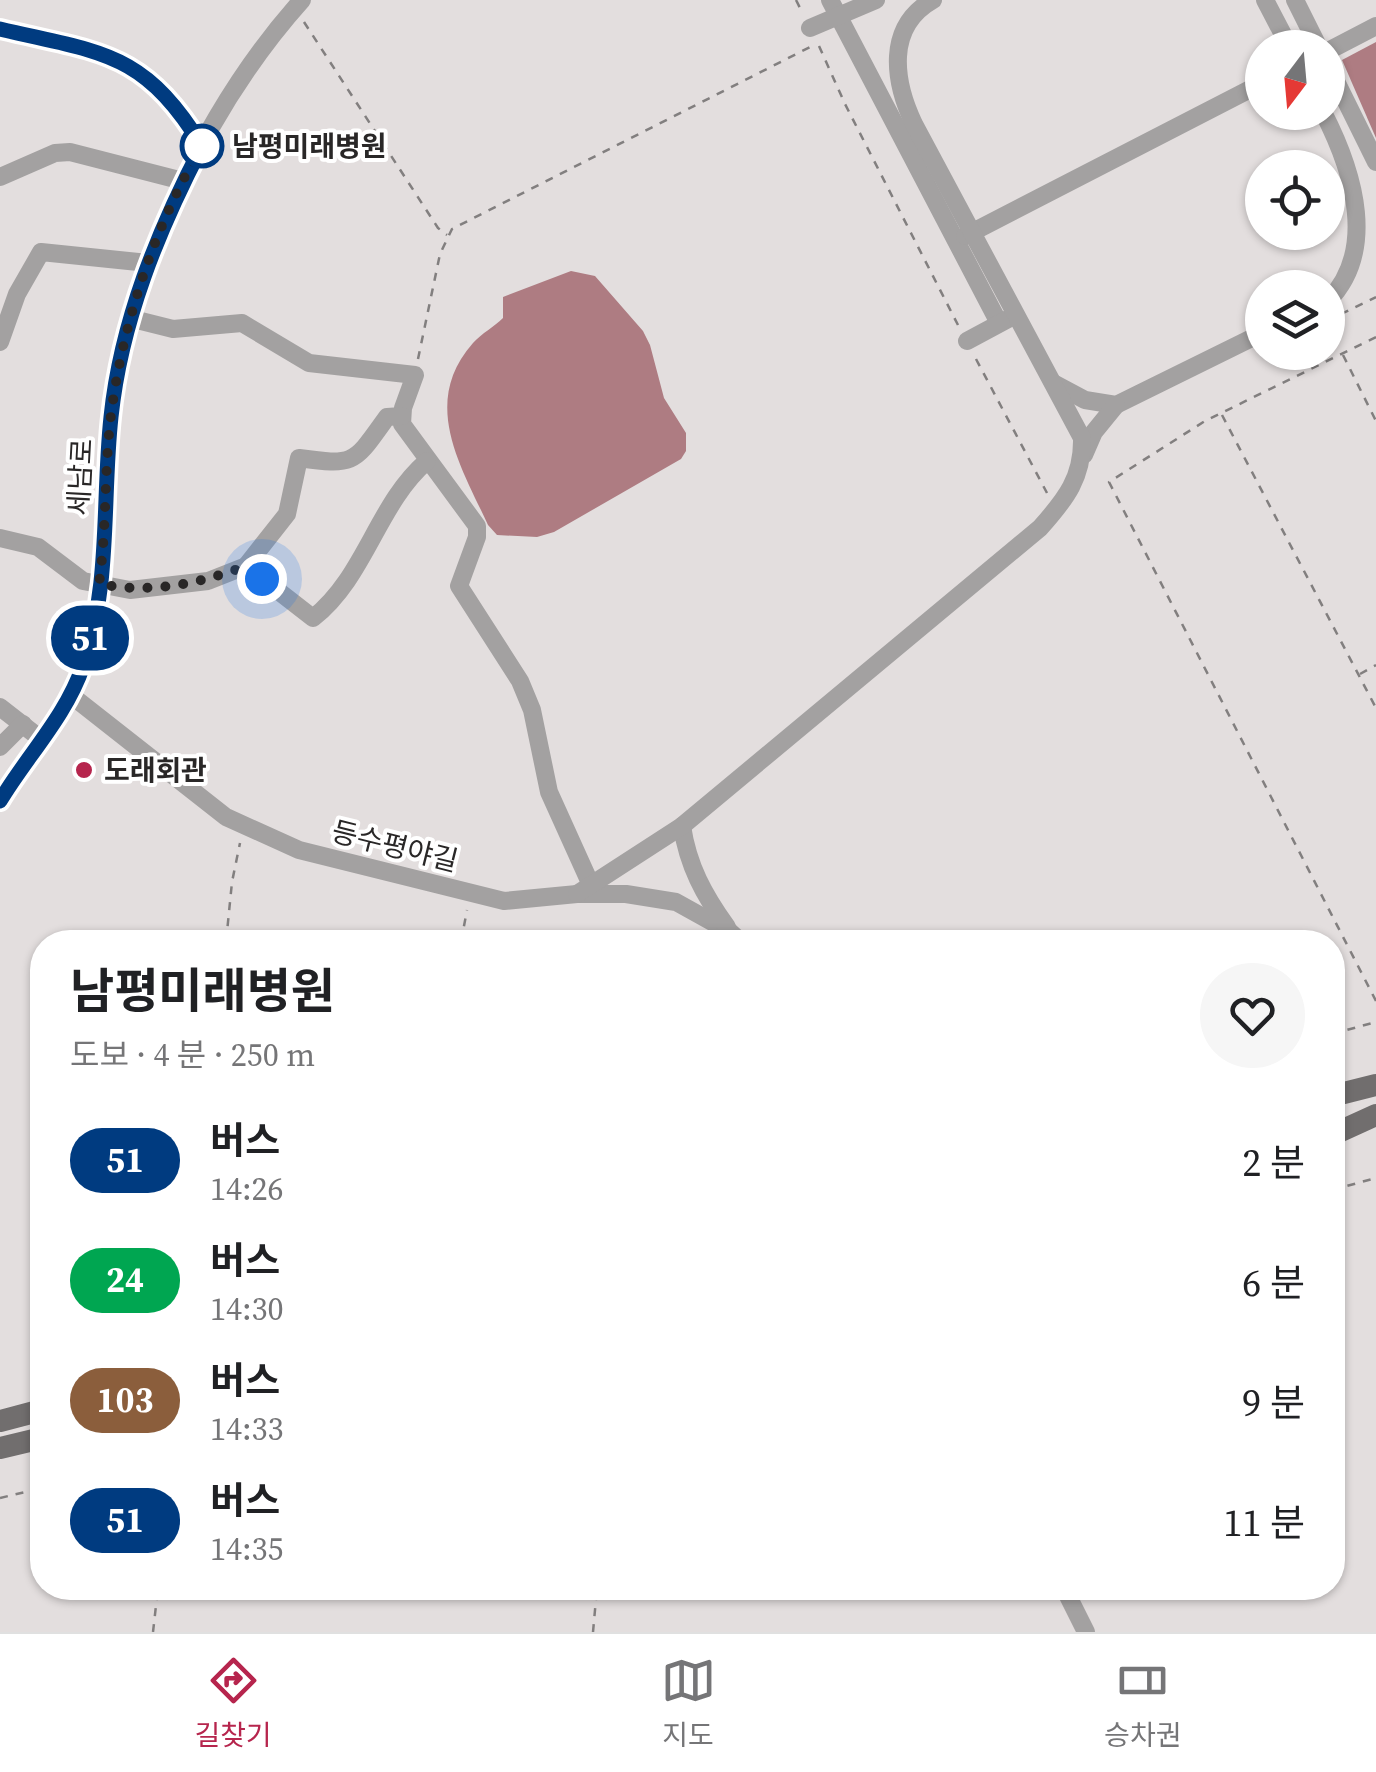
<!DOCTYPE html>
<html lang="ko">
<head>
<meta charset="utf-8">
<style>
  :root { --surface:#fff; --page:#f6f6f6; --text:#202124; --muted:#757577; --line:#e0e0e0; --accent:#b6254d }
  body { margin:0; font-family:"Source Serif 4","Noto Sans KR",serif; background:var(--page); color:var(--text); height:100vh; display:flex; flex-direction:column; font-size:38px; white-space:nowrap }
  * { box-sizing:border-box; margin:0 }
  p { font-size:32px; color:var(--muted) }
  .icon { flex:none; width:55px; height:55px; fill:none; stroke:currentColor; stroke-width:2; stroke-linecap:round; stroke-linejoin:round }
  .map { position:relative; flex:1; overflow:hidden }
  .panel { position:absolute; left:30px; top:930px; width:1315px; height:670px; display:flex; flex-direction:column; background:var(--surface); border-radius:40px; box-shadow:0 2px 8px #0004 }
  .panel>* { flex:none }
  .badge { padding:0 20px; border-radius:32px; font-size:35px; line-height:65px }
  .needle { width:65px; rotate:196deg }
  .buttons { position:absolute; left:1245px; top:30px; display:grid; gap:20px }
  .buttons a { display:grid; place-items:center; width:100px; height:100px; border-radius:50%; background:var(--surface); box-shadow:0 2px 8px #0004; font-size:50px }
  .you { position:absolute; width:50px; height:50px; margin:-25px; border:8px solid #fff; border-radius:50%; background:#1a73e8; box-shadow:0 0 0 15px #1a73e833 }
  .map>.badge { position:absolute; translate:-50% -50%; box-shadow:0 0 0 5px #fff }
  .round { display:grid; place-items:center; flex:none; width:105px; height:105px; border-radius:52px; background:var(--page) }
  .head { display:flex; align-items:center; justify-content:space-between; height:170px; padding:0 40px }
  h1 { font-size:48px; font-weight:700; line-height:75px }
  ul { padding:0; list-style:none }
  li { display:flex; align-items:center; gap:30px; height:120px; padding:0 40px }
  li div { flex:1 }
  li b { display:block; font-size:38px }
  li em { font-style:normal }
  li .badge { min-width:110px; font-weight:700; text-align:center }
  .menu { display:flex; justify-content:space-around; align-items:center; height:140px; border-top:2px solid var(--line); background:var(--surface); font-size:28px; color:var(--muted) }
  .menu a { display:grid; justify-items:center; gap:5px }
  .menu .active { color:var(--accent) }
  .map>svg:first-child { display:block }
  .water { fill:#ae7c82 }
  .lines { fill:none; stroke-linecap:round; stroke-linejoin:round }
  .path { stroke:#827f7f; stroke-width:2.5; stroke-dasharray:8 8; stroke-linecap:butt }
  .minor { stroke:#a3a1a1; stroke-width:18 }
  .major { stroke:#716e6e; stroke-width:22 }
  .line-casing { stroke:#fff; stroke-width:22 }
  .line { stroke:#003b80; stroke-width:15 }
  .walk { stroke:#292727; stroke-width:10; stroke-dasharray:0 18 }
  .stop-dot { fill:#fff; stroke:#003b80; stroke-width:5 }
  .poi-dot { fill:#b6254d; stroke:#fff; stroke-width:4 }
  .labels { text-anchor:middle; stroke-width:8; stroke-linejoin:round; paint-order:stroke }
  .stop-label { font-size:28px; font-weight:bold; fill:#292727; stroke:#fff; text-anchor:start }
  .street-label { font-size:28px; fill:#292727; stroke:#fff }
  .poi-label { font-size:28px; font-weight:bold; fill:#292727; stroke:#fff; text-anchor:start }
</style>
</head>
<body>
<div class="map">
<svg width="1376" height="1632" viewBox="0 0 1376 1632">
  <rect width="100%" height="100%" fill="#e3dede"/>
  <g class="water">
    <polygon points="1376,42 1376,138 1342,60"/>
    <path d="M571,271L595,276L643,331L650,345L664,398L686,433V451L681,459L554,532L537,537L497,535L488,525C461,466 420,403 473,343C482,333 494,327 503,318V297Z"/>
  </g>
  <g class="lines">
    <g class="path">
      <polyline points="796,0 802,12"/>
      <polyline points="304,22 438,228 447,235"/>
      <polyline points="819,46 845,104 958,325"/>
      <polyline points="1341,314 1376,297"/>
      <polyline points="1376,337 1205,421 1109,482 1376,1001"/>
      <polyline points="1343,355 1376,421"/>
      <polyline points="418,359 440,254 452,229 810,47"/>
      <polyline points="976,359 1047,493"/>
      <polyline points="1222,415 1376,708"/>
      <polyline points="1360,674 1376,665"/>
      <polyline points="226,942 232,882 240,843"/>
      <polyline points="461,942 467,910"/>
      <polyline points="1332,1034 1376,1022"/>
      <polyline points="1332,1190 1376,1178"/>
      <polyline points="31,1369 42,1365"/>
      <polyline points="0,1498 42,1488"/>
      <polyline points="153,1632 158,1588"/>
      <polyline points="593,1632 597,1588"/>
    </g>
    <g class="minor">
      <polyline points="830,0 999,323"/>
      <polyline points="1265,0 1290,48"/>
      <polyline points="1295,0 1319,48"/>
      <polyline points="810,28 876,0"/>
      <path d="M0,29C101,53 142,50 202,145"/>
      <polyline points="1328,51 1376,26"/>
      <polyline points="1328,65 1376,162"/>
      <path d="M1323,112C1356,176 1376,252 1328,301"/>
      <polyline points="0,177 55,153 70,152 183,181"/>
      <polyline points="965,236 1262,83"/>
      <polyline points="133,319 173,329 242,323 309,363 415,375 403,408 402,424 477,526 477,537 459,586 520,681 532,710 549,792 591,885"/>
      <polyline points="967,341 1008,319"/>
      <polyline points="0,342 17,294 41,252 148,263"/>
      <polyline points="1055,384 1085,400 1116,405 1262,333"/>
      <polyline points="1084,455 1094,432 1116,405"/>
      <path d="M0,538L38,547L83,581L130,590L208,581L246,566L313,618C366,576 377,504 427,461"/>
      <path d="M246,566L287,514L299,458C356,466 354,463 387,417L402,416"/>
      <polyline points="72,696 226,817 299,850 504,901 577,894 626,894 676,902 730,932 741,942"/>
      <polyline points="0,707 41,739"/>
      <polyline points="0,747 23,724"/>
      <path d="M0,801C27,756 66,716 83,665C111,586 102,499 111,416C127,273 206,107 302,0"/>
      <path d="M682,826C688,866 704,895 727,927"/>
      <path d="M577,894L682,826L1040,528C1066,499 1083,477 1082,438L914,124C894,82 885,27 933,0"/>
      <polyline points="1064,1588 1086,1632"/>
    </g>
    <g class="major">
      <polyline points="1332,1096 1376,1085"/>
      <polyline points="1332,1135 1376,1115"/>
      <polyline points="0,1421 42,1410"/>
      <polyline points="0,1448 42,1438"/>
    </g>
  </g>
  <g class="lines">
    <defs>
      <path id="line" d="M0,29C101,53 143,50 202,146C158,231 121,321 111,417C102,500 111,586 83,666C66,716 27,756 0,801"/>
    </defs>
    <use href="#line" class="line-casing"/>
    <use href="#line" class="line"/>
    <path class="walk" d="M202,146C155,225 123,322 111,415C104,471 107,528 99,584C150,594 198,584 246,566L262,579"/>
  </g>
  <circle class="stop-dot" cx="202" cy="146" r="20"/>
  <circle class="poi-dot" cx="84" cy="770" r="10"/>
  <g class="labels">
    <g class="stop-label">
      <text x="232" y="156">남평미래병원</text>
    </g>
    <g class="street-label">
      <text transform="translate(80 477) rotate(-87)" y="10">세남로</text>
      <text transform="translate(395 846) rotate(14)" y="10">등수평야길</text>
    </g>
    <g class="poi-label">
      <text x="104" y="780">도래회관</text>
    </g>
  </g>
</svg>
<div class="buttons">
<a><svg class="needle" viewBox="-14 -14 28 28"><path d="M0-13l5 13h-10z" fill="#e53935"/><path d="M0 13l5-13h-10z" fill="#757577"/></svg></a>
<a><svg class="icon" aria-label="locate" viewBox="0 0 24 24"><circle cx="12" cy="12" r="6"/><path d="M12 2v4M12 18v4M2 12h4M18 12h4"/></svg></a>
<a><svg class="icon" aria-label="layers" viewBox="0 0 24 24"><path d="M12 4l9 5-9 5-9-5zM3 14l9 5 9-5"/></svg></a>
</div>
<div class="you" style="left:262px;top:579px"></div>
<b class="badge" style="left:90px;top:638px;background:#003b80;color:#fff">51</b>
<section class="panel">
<div class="head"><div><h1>남평미래병원</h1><p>도보 · 4 분 · 250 m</p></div><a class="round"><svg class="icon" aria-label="heart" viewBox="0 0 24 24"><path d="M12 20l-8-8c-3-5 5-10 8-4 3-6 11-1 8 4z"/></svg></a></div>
<ul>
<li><span class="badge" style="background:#003b80;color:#fff">51</span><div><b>버스</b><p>14:26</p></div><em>2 분</em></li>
<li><span class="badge" style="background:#00a651;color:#fff">24</span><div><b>버스</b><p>14:30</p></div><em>6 분</em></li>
<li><span class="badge" style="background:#8b5e3c;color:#fff">103</span><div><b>버스</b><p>14:33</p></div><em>9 분</em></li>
<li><span class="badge" style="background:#003b80;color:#fff">51</span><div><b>버스</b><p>14:35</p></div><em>11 분</em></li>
</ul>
</section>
</div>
<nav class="menu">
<a class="active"><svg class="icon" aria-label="directions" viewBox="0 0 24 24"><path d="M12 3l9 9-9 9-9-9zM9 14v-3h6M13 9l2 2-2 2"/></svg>길찾기</a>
<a><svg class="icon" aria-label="map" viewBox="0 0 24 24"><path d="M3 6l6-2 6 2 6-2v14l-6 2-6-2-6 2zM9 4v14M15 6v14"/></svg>지도</a>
<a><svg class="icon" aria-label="tickets" viewBox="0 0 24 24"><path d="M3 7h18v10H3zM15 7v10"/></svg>승차권</a>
</nav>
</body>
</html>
